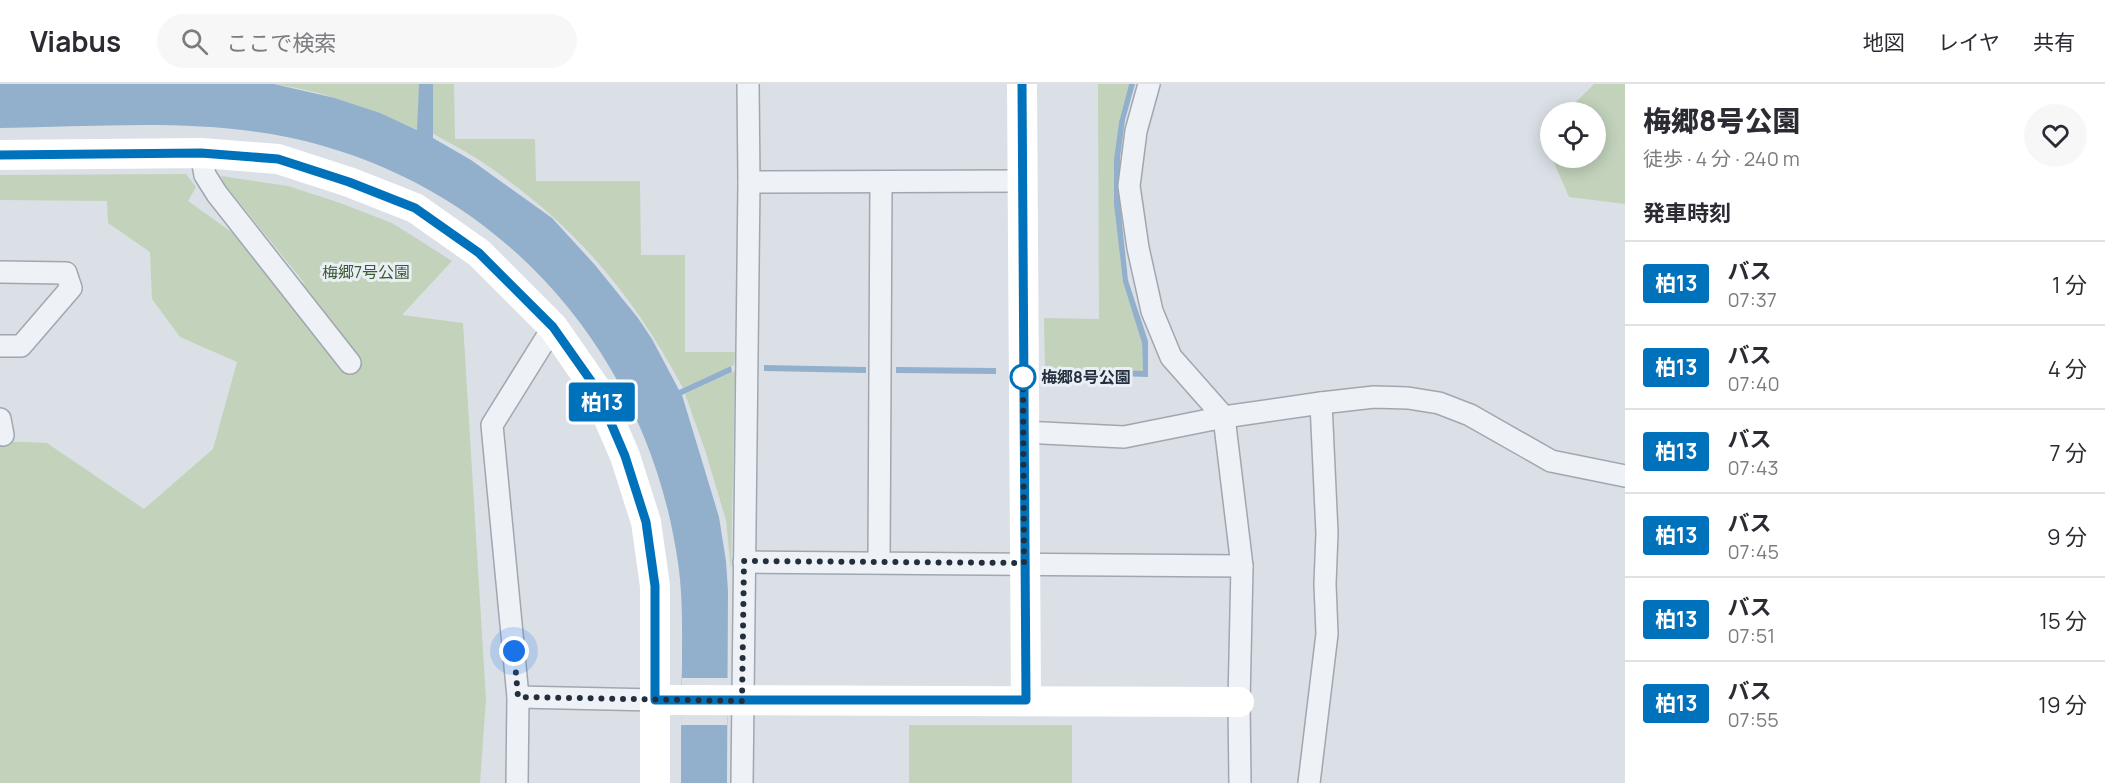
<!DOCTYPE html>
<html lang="ja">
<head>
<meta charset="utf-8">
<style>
  :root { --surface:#fff; --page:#f7f7f7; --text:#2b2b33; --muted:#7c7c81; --line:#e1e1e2 }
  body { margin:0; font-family:Manrope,"Noto Sans JP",sans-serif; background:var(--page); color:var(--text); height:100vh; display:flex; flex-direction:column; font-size:22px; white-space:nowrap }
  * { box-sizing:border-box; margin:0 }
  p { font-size:20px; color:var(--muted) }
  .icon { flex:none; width:33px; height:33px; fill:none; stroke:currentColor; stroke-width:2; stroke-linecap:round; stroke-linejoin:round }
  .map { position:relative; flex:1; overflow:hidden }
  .side { display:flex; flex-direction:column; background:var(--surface); width:480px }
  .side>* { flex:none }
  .badge { padding:0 12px; border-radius:4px; font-size:21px; line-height:39px }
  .tools { position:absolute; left:1540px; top:18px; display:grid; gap:12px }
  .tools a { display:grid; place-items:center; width:66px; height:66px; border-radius:50%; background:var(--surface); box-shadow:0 3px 15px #0003; font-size:30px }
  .you { position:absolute; width:30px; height:30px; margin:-15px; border:4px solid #fff; border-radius:50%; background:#1a73e8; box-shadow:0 0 0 9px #1a73e833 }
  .map>.badge { position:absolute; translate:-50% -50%; box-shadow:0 0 0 3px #fff }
  h2 { padding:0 18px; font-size:22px; line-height:54px }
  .round { display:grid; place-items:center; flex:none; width:63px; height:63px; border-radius:32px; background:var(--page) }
  .head { display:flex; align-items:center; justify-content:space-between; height:102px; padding:0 18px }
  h1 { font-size:28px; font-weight:800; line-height:45px }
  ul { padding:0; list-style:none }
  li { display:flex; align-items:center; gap:18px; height:84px; padding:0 18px; border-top:2px solid var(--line) }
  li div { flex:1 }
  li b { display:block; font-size:22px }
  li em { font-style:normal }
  li .badge { min-width:66px; font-weight:700; text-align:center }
  header { display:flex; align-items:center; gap:36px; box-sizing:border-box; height:84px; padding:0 30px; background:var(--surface); border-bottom:2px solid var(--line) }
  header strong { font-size:28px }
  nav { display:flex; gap:33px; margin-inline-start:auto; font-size:21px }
  .search { width:420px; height:54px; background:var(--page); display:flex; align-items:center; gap:15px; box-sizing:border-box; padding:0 21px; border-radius:33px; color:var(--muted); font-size:22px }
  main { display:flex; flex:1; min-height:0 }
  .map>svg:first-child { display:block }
  .green { fill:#c2d2bb }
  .water { fill:#92b0cb }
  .pier { fill:#dbe0e7 }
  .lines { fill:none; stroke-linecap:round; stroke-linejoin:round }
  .street-casing { stroke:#a0a7b1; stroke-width:24 }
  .street { stroke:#eef1f5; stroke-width:21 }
  .secondary { stroke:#fff; stroke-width:30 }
  .line-casing { stroke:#fff; stroke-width:14 }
  .line { stroke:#0072bc; stroke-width:9 }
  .walk { stroke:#242f3e; stroke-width:6; stroke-dasharray:0 10.8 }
  .stop-dot { fill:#fff; stroke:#0072bc; stroke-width:3 }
  .labels { text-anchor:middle; stroke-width:6; stroke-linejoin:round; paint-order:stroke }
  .park-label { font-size:16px; fill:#3a5b30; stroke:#eaeff5 }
  .stop-label { font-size:16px; font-weight:bold; fill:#242f3e; stroke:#eaeff5; text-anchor:start }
</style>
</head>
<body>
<header>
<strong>Viabus</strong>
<div class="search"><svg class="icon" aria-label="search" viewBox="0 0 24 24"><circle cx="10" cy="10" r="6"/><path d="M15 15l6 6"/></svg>ここで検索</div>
<nav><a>地図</a><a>レイヤ</a><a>共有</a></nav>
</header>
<main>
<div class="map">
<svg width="1625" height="699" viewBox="0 0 1625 699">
  <rect width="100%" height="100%" fill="#dbe0e7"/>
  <g class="green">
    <path d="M274,0H419L418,46C373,26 324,7 274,0Z"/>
    <path d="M433,0H454L455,55H535L536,97H640L641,171H685V268H735L734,281L683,304C633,211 576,142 488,82C470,69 451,60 432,49Z"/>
    <polygon points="1098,0 1129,0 1119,38 1114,75 1114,121 1123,198 1142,259 1143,288 1045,284 1044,234 1099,235"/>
    <polygon points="1594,0 1625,0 1625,120 1569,113 1552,74 1596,74 1596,28 1566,28"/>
    <polygon points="186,90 196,103 188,117 306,201 225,101 221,92 288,102 340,119 392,139 452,177 402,231 463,239 486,615 480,699 0,699 0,357 47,359 144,425 213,365 237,278 180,253 152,215 150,168 108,139 107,117 0,116 0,91"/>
    <polygon points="735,287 731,487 726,436 705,366 685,310"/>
    <rect x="909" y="641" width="163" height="58"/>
  </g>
  <g class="water">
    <path d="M0,0H274L335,14L380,29L417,46L419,0H433V54L471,76L552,134L595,181L638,234L652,255L679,306L731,282L732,288L682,311L719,433L726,477L728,507L727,699H681C681,659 681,620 682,580C682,547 683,512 678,479C647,261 490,88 271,50C183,35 89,43 0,44Z"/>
    <polygon points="1129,0 1135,0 1125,36 1120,74 1120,120 1128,196 1148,257 1148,293 1050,290 1051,284 1143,287 1142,259 1123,198 1114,121 1114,75 1119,38"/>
    <polygon points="764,281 866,283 866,289 764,287"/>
    <polygon points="896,283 996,284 996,290 896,289"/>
  </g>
  <polygon class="pier" points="682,594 728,594 727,641 681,641"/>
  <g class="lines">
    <defs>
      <g id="street">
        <polyline points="1149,0 1136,47 1129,102 1138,164 1152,227 1171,273 1224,333 1242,482 1239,618 1240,699"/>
        <polyline points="201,69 205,91 217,110 350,279"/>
        <polyline points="749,98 1022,97"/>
        <polyline points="0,188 66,189 71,204 21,262 0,262"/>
        <polyline points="0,335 3,351"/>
        <polyline points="1023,348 1124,353 1224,333 1321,319 1374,313 1408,314 1439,319 1470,331 1551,377 1625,392"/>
        <polyline points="744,478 1242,482"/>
        <polyline points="879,478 881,99"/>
        <polyline points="518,613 655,616"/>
        <polyline points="517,699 518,613 492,341 553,243"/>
        <polyline points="742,699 749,98 748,0"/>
        <polyline points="1309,699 1327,550 1325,500 1327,449 1321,319"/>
      </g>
    </defs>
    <use href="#street" class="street-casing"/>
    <use href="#street" class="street"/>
    <g class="secondary">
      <polyline points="1022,0 1026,616"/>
      <polyline points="0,71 201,69 278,75 349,98 415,124 479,169 553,243 596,305 625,372 646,438 655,502 655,699"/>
      <polyline points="655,616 1239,618"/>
    </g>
  </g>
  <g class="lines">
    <defs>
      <polyline id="line" points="0,71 201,69 278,75 349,98 415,124 479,169 553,243 596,304 625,372 646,438 655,502 655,616 1026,616 1022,0"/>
    </defs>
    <use href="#line" class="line-casing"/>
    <use href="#line" class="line"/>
    <polyline class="walk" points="514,567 518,613 742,617 744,477 1024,479 1023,293"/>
  </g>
  <circle class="stop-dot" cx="1023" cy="293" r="12"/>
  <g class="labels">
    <g class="park-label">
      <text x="366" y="194">梅郷7号公園</text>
    </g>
    <g class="stop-label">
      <text x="1041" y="299">梅郷8号公園</text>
    </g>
  </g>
</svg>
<div class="tools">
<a><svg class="icon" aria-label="locate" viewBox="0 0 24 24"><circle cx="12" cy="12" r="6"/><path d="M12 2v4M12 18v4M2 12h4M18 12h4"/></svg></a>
</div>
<div class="you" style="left:514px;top:567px"></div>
<b class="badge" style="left:602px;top:318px;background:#0072bc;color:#fff">柏13</b>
</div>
<section class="side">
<div class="head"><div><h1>梅郷8号公園</h1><p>徒歩 · 4 分 · 240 m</p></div><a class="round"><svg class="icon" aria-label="heart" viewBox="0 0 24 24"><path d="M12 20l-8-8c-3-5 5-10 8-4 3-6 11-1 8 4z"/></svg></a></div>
<h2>発車時刻</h2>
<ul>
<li><span class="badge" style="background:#0072bc;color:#fff">柏13</span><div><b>バス</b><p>07:37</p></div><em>1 分</em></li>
<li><span class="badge" style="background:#0072bc;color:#fff">柏13</span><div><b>バス</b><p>07:40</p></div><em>4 分</em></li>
<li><span class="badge" style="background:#0072bc;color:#fff">柏13</span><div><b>バス</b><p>07:43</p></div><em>7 分</em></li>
<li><span class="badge" style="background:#0072bc;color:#fff">柏13</span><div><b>バス</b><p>07:45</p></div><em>9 分</em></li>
<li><span class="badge" style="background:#0072bc;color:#fff">柏13</span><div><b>バス</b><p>07:51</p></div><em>15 分</em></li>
<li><span class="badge" style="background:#0072bc;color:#fff">柏13</span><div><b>バス</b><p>07:55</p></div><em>19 分</em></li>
</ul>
</section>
</main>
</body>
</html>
